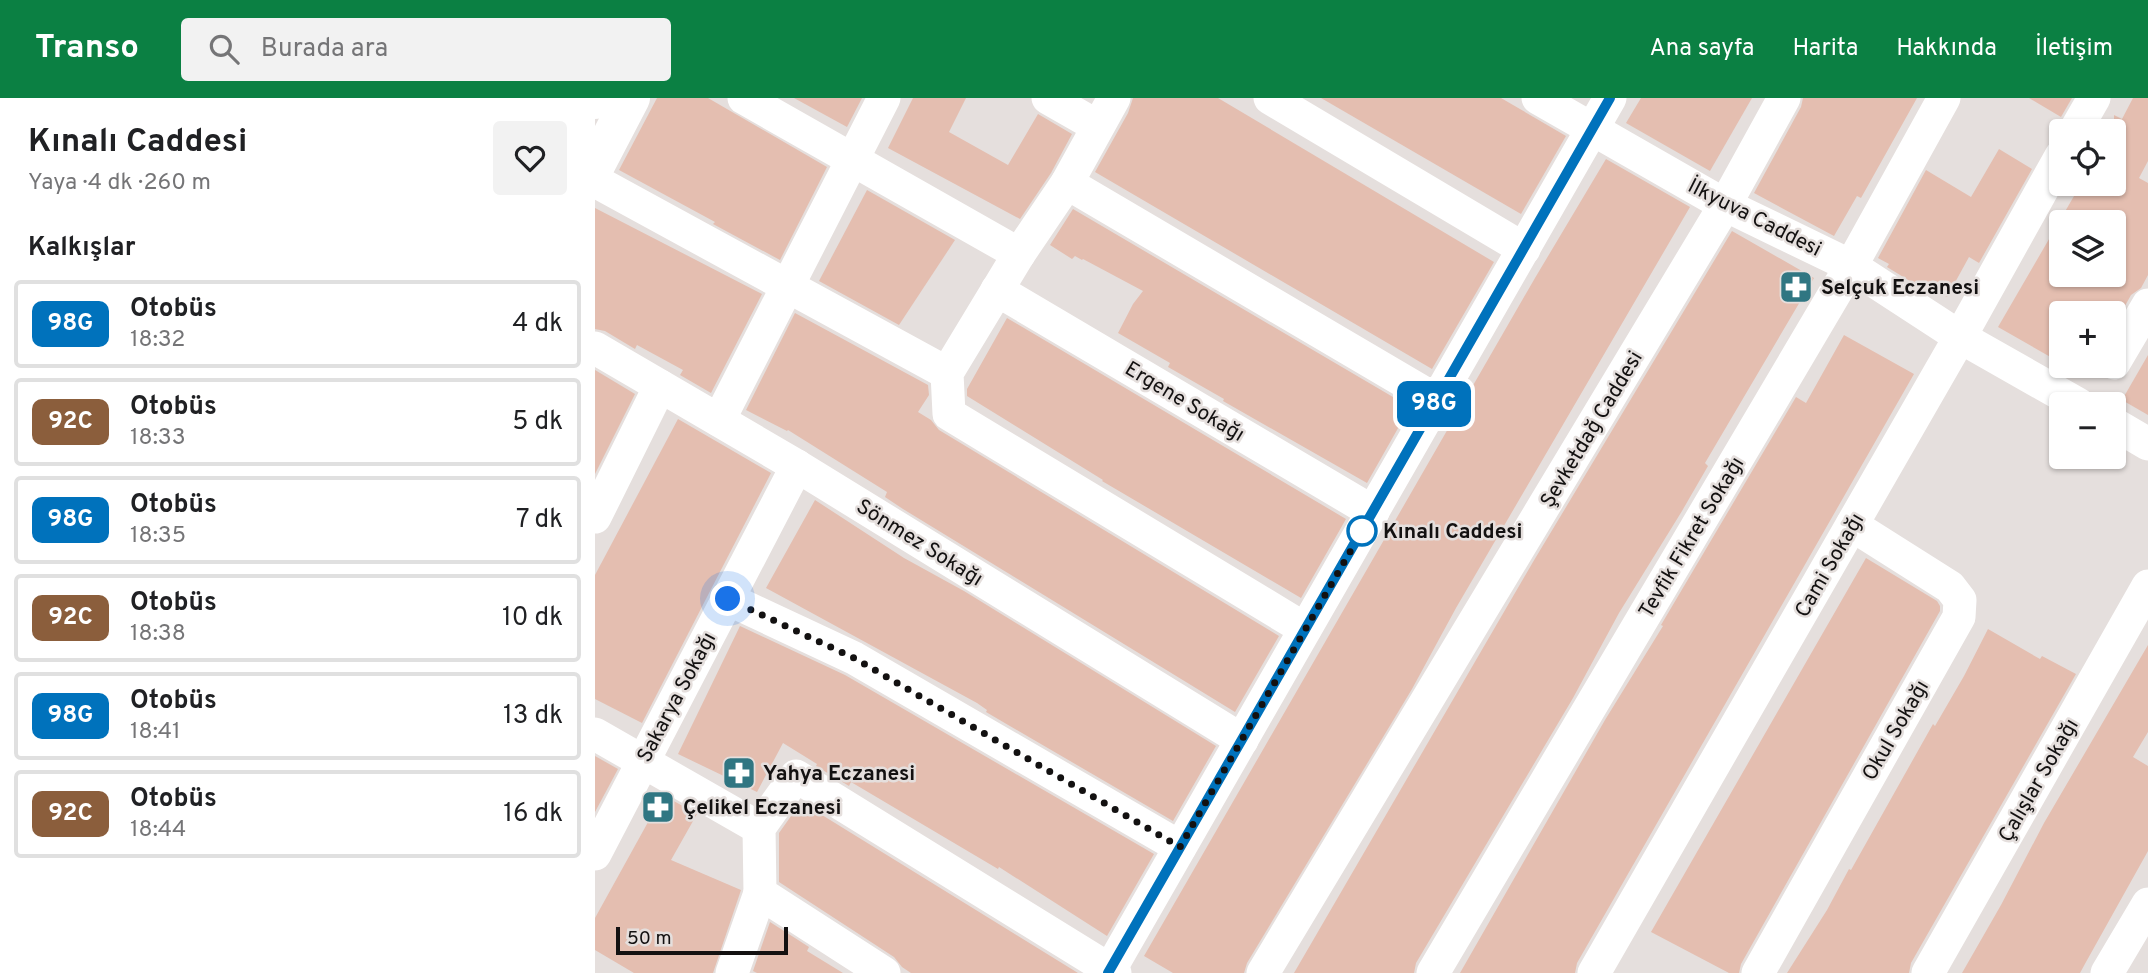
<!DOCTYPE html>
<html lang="tr">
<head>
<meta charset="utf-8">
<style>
  :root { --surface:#fff; --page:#f2f2f2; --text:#202124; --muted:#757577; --line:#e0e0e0; --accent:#0b8043 }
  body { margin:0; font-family:Overpass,sans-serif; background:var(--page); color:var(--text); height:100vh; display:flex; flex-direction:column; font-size:26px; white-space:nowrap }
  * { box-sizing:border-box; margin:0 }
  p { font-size:23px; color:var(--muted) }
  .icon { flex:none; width:38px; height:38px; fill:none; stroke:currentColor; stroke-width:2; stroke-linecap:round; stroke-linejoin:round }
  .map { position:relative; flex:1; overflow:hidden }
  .panel { display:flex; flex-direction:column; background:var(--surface); width:595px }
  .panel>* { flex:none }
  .badge { padding:0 14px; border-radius:10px; font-size:24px; line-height:46px }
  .buttons { position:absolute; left:1454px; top:21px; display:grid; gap:14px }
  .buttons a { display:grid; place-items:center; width:77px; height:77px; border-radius:7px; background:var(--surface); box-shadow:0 2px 5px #0004; font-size:35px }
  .scale { position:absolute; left:21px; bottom:18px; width:172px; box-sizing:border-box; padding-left:7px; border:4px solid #131111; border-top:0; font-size:19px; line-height:24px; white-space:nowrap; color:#131111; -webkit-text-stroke:5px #e5dfdd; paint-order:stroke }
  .you { position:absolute; width:35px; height:35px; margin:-18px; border:5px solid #fff; border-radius:50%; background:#1a73e8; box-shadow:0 0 0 10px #1a73e833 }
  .map>.badge { position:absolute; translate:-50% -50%; box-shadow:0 0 0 4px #fff }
  h2 { padding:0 28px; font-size:26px; line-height:63px }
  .round { display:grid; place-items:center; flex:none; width:74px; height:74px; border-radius:7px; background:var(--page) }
  .headline { display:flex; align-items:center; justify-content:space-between; height:119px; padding:0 28px }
  h1 { font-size:33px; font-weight:700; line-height:52px }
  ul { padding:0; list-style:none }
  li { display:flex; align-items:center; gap:21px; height:88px; margin:0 14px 10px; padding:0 14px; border:4px solid var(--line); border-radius:7px }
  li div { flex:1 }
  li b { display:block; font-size:26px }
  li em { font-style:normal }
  li .badge { min-width:77px; font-weight:700; text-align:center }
  header { display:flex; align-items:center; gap:42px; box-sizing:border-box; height:98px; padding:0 35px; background:var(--accent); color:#fff }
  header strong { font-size:33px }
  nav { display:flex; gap:38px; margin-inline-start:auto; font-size:24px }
  .search { width:490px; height:63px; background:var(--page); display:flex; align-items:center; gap:18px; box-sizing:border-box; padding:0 24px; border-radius:7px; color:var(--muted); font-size:26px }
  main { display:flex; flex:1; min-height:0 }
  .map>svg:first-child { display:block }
  .building { fill:#e4beb0; fill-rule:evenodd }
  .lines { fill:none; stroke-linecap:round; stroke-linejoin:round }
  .minor { stroke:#fff; stroke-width:33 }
  .major { stroke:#fff; stroke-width:38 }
  .line-casing { stroke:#fff; stroke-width:16 }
  .line { stroke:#0072bc; stroke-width:10 }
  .walk { stroke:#131111; stroke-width:7; stroke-dasharray:0 12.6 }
  .stop-dot { fill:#fff; stroke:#0072bc; stroke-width:3.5 }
  .labels { text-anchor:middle; stroke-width:5; stroke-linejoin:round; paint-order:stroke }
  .street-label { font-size:21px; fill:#131111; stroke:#e5dfdd }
  .poi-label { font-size:21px; font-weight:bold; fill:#131111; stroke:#e5dfdd; text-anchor:start }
  .stop-label { font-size:21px; font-weight:bold; fill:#131111; stroke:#e5dfdd; text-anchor:start }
</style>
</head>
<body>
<header>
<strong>Transo</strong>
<div class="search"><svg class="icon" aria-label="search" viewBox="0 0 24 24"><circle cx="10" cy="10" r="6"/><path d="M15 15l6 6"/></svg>Burada ara</div>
<nav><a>Ana sayfa</a><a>Harita</a><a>Hakkında</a><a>İletişim</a></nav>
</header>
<main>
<section class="panel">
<div class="headline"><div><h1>Kınalı Caddesi</h1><p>Yaya · 4 dk · 260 m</p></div><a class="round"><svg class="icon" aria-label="heart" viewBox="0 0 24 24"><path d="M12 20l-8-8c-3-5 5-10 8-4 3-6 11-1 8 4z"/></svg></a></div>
<h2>Kalkışlar</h2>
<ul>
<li><span class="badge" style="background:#0072bc;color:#fff">98G</span><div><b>Otobüs</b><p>18:32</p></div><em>4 dk</em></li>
<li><span class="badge" style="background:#8b5e3c;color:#fff">92C</span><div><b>Otobüs</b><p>18:33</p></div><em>5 dk</em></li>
<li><span class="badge" style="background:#0072bc;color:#fff">98G</span><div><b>Otobüs</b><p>18:35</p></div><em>7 dk</em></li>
<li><span class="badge" style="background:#8b5e3c;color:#fff">92C</span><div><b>Otobüs</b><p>18:38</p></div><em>10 dk</em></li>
<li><span class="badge" style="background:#0072bc;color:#fff">98G</span><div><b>Otobüs</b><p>18:41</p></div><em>13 dk</em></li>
<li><span class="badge" style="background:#8b5e3c;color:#fff">92C</span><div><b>Otobüs</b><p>18:44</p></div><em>16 dk</em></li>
</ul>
</section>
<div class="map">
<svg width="1553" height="875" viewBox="0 0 1553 875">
  <rect width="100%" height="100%" fill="#e5dfdd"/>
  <g class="building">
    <polygon points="62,0 113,0 232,69 185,162 118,126 120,124 24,72"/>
    <polygon points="199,0 267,0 252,29"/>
    <polygon points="318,0 371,0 354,34 413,67 443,16 477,36 456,75 425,121 293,50"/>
    <polygon points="538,0 623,0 899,164 837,271 500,74 533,15"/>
    <polygon points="726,0 906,0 971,38 926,116"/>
    <polygon points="1046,0 1157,0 1115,73 1031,25"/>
    <polygon points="1208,0 1322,0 1266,100 1262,98 1239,138 1159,95 1206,9"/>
    <polygon points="1434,0 1477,0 1466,19"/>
    <path d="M1538,0H1553V63L1544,80L1553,85V177L1546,190L1536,197L1526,215H1466V265L1403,229L1486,86H1519V17L1527,21ZM1466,124H1519V177H1466Z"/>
    <polygon points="1404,51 1437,71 1384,165 1374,159 1352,199 1338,191 1336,196 1292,169 1294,166 1283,160 1331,72 1376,99"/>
    <polygon points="1011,61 1095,109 861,510 817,591 652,865 649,875 578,875 549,858 940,180"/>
    <polygon points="272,92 360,142 304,227 224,183"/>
    <polygon points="0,110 167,196 116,295 85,277 88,272 42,247 40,251 10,233 0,231"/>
    <polygon points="478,111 815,309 772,385 628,303 629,301 573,269 575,265 523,235 538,206 548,193 488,161 487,162 480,158 477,161 455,147"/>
    <polygon points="1137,133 1219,180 1110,365 1113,368 1087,413 1024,515 978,600 821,865 819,875 699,875 938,464"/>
    <polygon points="200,215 333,287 334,297 323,314 336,322 344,332 684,538 640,614 308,411 290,399 292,394 193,332 192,333 151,312"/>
    <polygon points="412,220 751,421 706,500 507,383 508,382 372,298 372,291"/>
    <polygon points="1249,237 1319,276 982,865 980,875 865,875 1010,622 1068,528 1066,527 1201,299 1211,305"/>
    <polygon points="1553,257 1553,317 1527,302"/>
    <polygon points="0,272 40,296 0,376"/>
    <polygon points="83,321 176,375 47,625 0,601 0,477"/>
    <polygon points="220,402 309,460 369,493 621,648 578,723 391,614 392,612 382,605 171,490"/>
    <polygon points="1271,460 1342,503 1345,508 1345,513 1146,866 1144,875 1134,875 1056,834"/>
    <polygon points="145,528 250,577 559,756 512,838 404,769 403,771 256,684 254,688 221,668 222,666 188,645 162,694 83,656"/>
    <polygon points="1393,531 1445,561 1447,558 1481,576 1316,865 1314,875 1192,875 1232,812 1254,771 1256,772 1338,626 1340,628 1369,578"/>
    <polygon points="1553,547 1553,634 1538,659 1553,668 1553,753 1491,864 1485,875 1367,875 1406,807 1449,725"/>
    <polygon points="0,658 23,671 0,714"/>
    <polygon points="68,697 102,716 76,762 146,792 118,875 39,875 0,852 0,820"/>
    <polygon points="206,704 483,875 316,875 307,869 299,859 184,784 184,735"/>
    <polygon points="175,824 214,849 212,853 248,875 162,875 158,873"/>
  </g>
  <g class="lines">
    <g class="minor">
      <polyline points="149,0 424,156"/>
      <polyline points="453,0 502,28"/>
      <polyline points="519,0 472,85 424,156 352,275 354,316 710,531"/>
      <polyline points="675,0 929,151"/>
      <polyline points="943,0 1130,107 1256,168 1365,239 1483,306"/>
      <polyline points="1480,33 1499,0"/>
      <polyline points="0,83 352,275"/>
      <polyline points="472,85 841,302"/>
      <polyline points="402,192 778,414"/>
      <polyline points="0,250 202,368 647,642"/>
      <polyline points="1519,265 1553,207"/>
      <polyline points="124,322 289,0"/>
      <polyline points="1519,326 1553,346"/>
      <polyline points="0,419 65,288"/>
      <polyline points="133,501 259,560 585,749"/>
      <polyline points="0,636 164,730"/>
      <polyline points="0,756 202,368"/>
      <polyline points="137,875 165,795"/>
      <polyline points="289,875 165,795 164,730 201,678 520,875"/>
      <polyline points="513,875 1015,0"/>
      <polyline points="668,875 1130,107 1189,0"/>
      <polyline points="838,875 1256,168 1349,0"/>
      <polyline points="999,875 1365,239 1466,58"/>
      <polyline points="1163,875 1364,519 1365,502 1355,489 1257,427"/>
      <polyline points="1333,875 1553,488"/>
      <polyline points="1512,875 1553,806"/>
    </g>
    <g class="major">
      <polyline points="0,2 1,0"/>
      <polyline points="0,69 36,0"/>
    </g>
  </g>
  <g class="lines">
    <defs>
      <polyline id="line" points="513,875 1015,0"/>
    </defs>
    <use href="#line" class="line-casing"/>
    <use href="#line" class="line"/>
    <polyline class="walk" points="133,501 259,560 585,749 767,433"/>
  </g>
  <defs>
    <symbol id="pharmacy-square" viewBox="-11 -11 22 22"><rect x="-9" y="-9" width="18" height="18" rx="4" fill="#307682" stroke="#e5dfdd"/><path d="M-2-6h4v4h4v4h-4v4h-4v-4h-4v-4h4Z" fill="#fff"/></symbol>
  </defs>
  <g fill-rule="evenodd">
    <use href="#pharmacy-square" x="1182" y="170" width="38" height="38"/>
    <use href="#pharmacy-square" x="125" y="656" width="38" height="38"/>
    <use href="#pharmacy-square" x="44" y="690" width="38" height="38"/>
  </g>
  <circle class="stop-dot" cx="767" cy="433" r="14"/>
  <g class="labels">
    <g class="street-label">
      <text transform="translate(1160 119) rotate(27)" y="7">İlkyuva Caddesi</text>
      <text transform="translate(590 303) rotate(31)" y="7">Ergene Sokağı</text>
      <text transform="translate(996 331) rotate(-59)" y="7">Şevketdağ Caddesi</text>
      <text transform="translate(1096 439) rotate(-59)" y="7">Tevfik Fikret Sokağı</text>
      <text transform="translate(325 444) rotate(32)" y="7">Sönmez Sokağı</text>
      <text transform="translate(1234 467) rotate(-60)" y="7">Cami Sokağı</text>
      <text transform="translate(81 599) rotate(-62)" y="7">Sakarya Sokağı</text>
      <text transform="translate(1300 632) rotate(-60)" y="7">Okul Sokağı</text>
      <text transform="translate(1443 682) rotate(-60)" y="7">Çalışlar Sokağı</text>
    </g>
    <g class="poi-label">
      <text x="1226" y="196">Selçuk Eczanesi</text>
      <text x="168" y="682">Yahya Eczanesi</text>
      <text x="88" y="716">Çelikel Eczanesi</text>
    </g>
    <g class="stop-label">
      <text x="788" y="440">Kınalı Caddesi</text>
    </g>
  </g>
</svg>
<div class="buttons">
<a><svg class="icon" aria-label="locate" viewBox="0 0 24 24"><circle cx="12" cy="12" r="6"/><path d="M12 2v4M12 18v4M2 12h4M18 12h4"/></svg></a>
<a><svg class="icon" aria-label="layers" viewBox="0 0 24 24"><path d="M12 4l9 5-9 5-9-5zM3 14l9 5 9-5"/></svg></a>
<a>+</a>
<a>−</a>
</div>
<div class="scale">50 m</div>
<div class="you" style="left:133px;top:501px"></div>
<b class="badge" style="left:839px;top:306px;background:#0072bc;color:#fff">98G</b>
</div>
</main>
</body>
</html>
